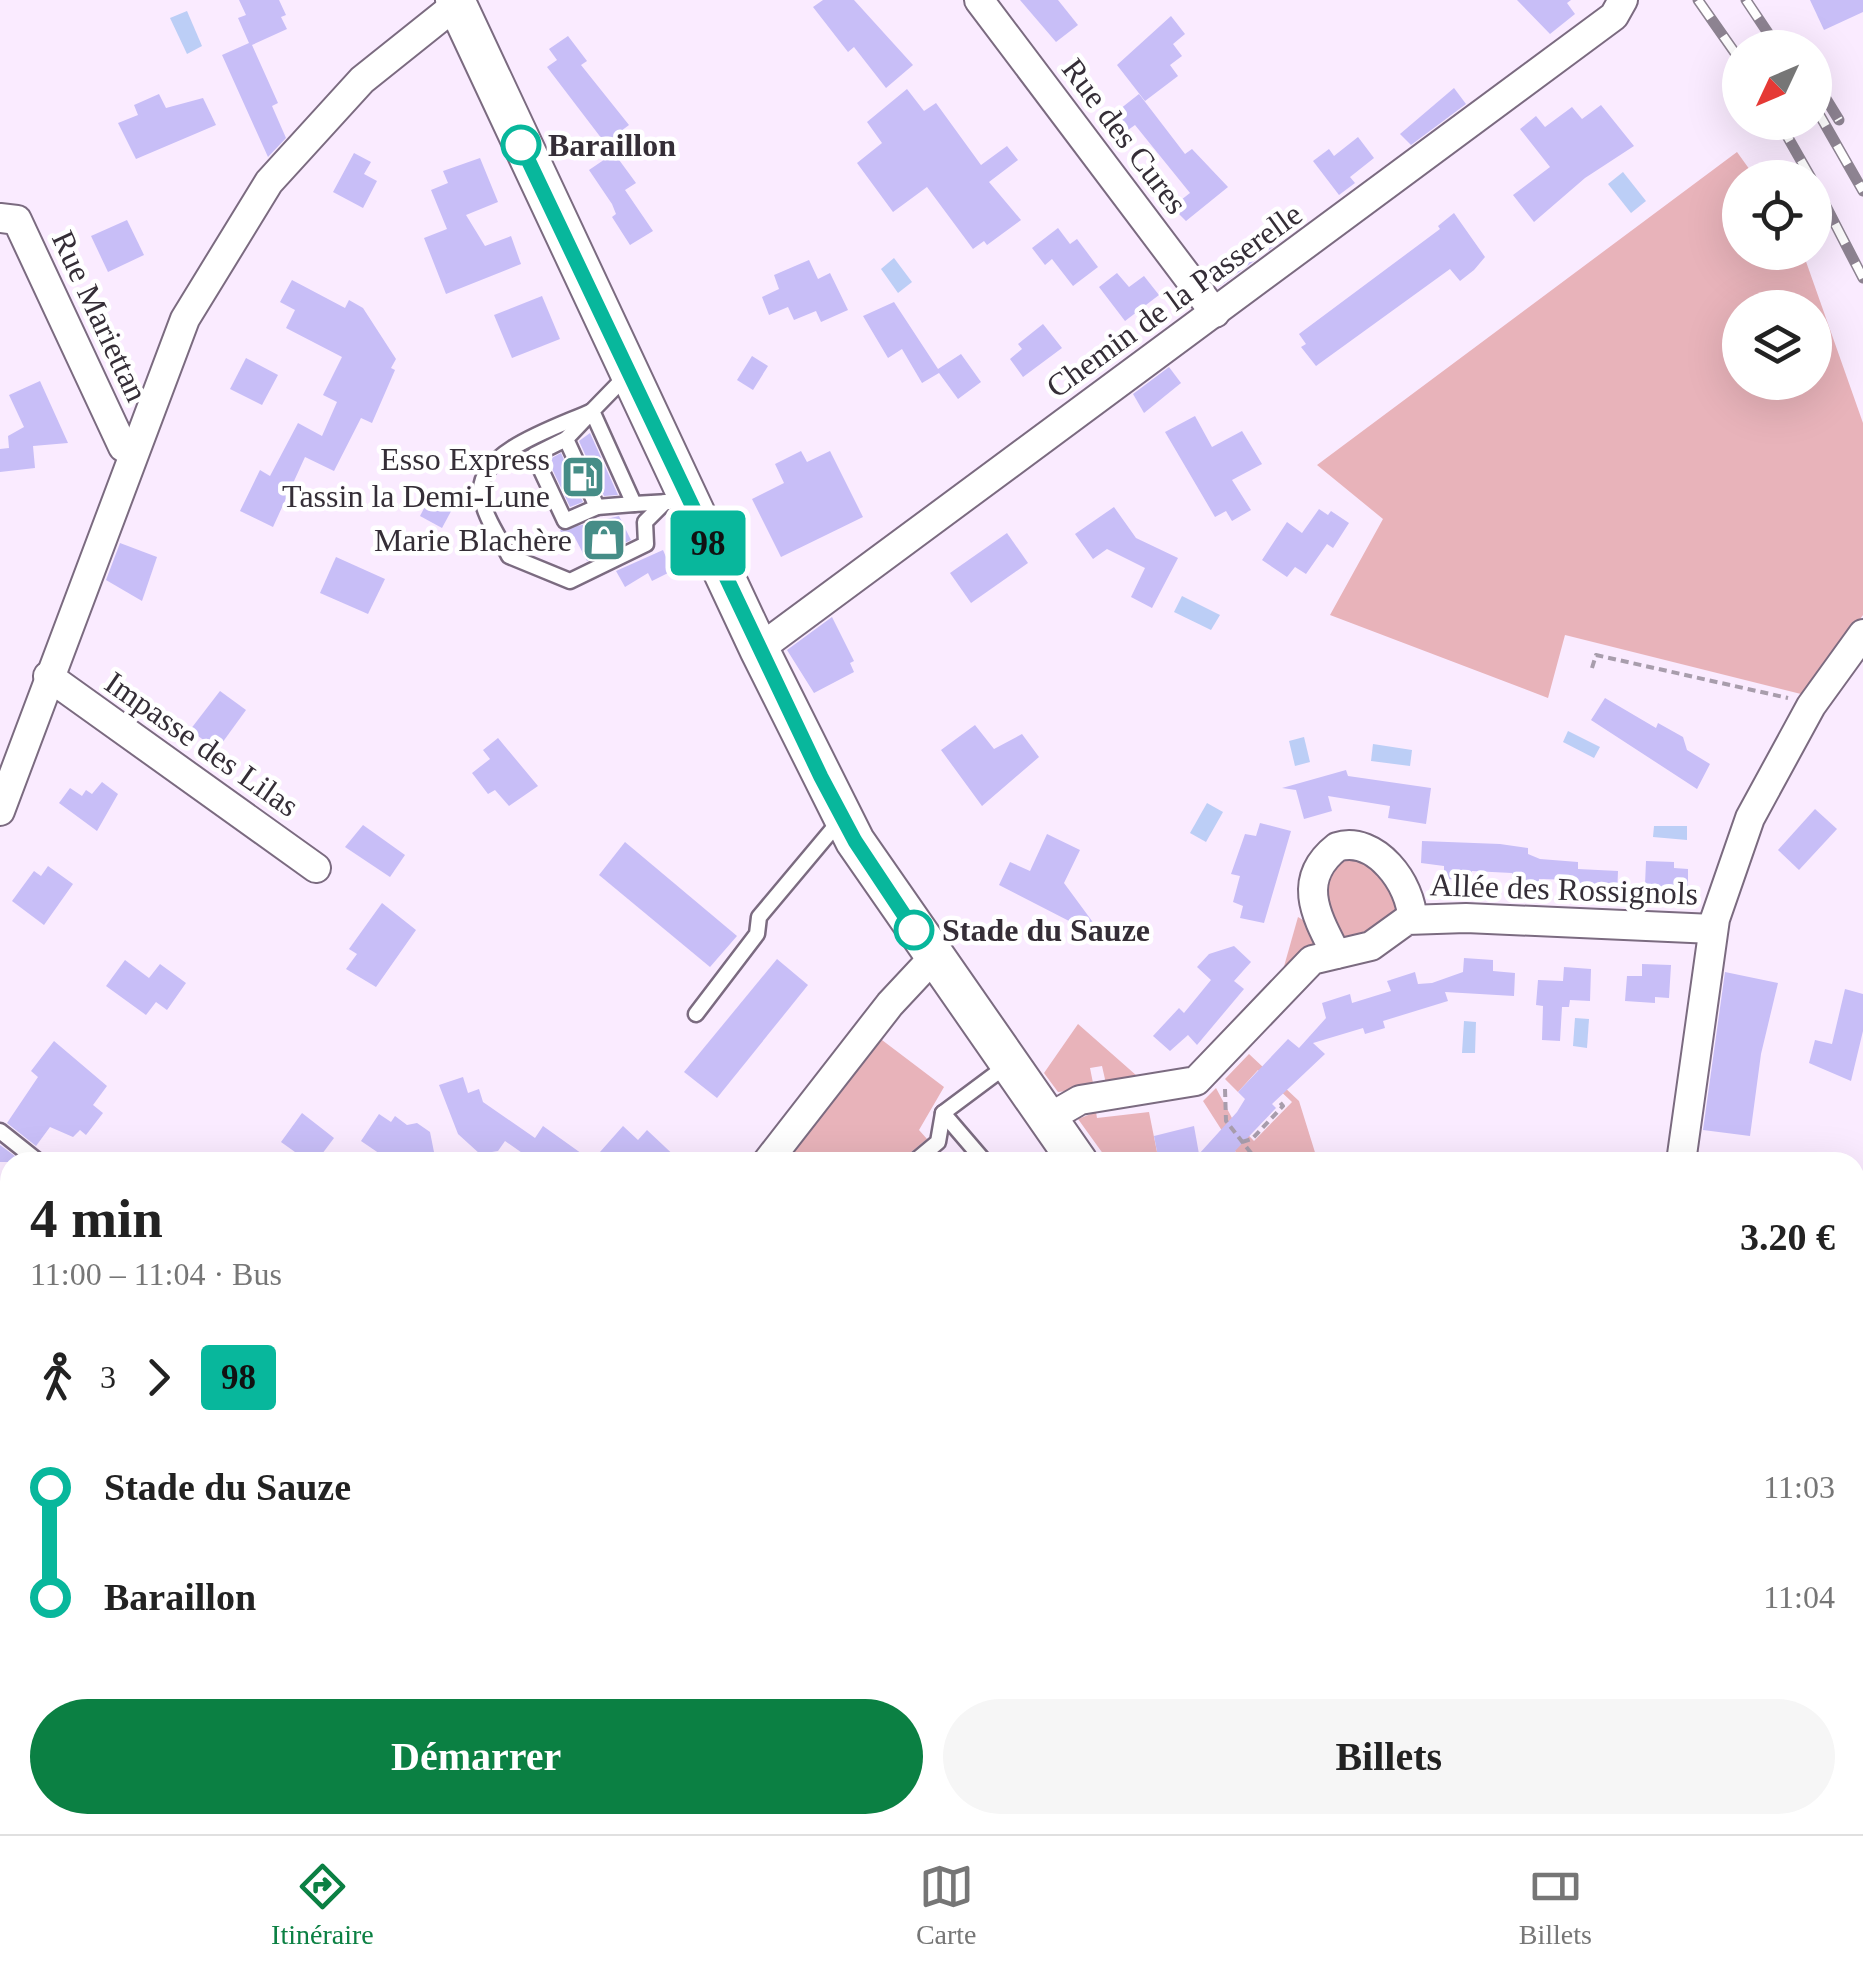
<!DOCTYPE html>
<html lang="fr">
<head>
<meta charset="utf-8">
<style>
  :root { --surface:#fff; --page:#f6f6f6; --text:#222; --muted:#767676; --line:#e0e0e0; --accent:#0b8043 }
  body { margin:0; font-family:Georgia,serif; background:var(--page); color:var(--text); height:100vh; display:flex; flex-direction:column; font-size:38px; white-space:nowrap }
  * { box-sizing:border-box; margin:0 }
  p { font-size:32px; color:var(--muted) }
  .icon { flex:none; width:55px; height:55px; fill:none; stroke:currentColor; stroke-width:2; stroke-linecap:round; stroke-linejoin:round }
  .map { position:relative; flex:1; overflow:hidden }
  .panel { position:absolute; left:0px; top:1152px; width:1865px; height:682px; display:flex; flex-direction:column; background:var(--surface); border-radius:30px 30px 0 0; box-shadow:0 10px 40px #0002 }
  .panel>* { flex:none }
  .badge { padding:0 20px; border-radius:8px; font-size:35px; line-height:65px }
  .needle { width:65px; rotate:226deg }
  .buttons { position:absolute; left:1722px; top:30px; display:grid; gap:20px }
  .buttons a { display:grid; place-items:center; width:110px; height:110px; border-radius:50%; background:var(--surface); box-shadow:0 10px 40px #0002; font-size:50px }
  .map>.badge { position:absolute; translate:-50% -50%; box-shadow:0 0 0 5px #fff }
  .legs { display:flex; align-items:center; gap:15px; height:110px; padding:0 30px; font-size:32px }
  .legs p { margin-inline-start:auto }
  .overview { display:flex; align-items:center; justify-content:space-between; height:170px; padding:0 30px }
  h1 { font-size:55px; font-weight:700; line-height:75px }
  .button { display:flex; gap:20px; margin-top:auto; padding:20px 30px }
  .button a { flex:1; height:115px; border-radius:60px; background:var(--accent); color:#fff; font-size:40px; font-weight:700; line-height:115px; text-align:center }
  .button a+a { background:var(--page); color:var(--text) }
  ul { padding:0 30px; list-style:none }
  li { display:flex; align-items:center; gap:35px; height:110px; font-size:38px }
  li i { display:grid; place-items:center; width:15px; height:100%; margin:0 12px; background:currentColor }
  li i::after { content:''; width:25px; height:25px; margin:-12px; border:8px solid; border-radius:50%; background:var(--surface) }
  li p { margin-inline-start:auto }
  li:first-child i { background:linear-gradient(#0000 50%,currentColor 0) }
  li:last-child i { background:linear-gradient(currentColor 50%,#0000 0) }
  .menu { display:flex; justify-content:space-around; align-items:center; height:140px; border-top:2px solid var(--line); background:var(--surface); font-size:28px; color:var(--muted) }
  .menu a { display:grid; justify-items:center; gap:5px }
  .menu .selected { color:var(--accent) }
  .map>svg:first-child { display:block }
  .green { fill:#e8b3ba; fill-rule:evenodd }
  .water { fill:#bccef6 }
  .building { fill:#c8bef7 }
  .lines { fill:none; stroke-linecap:round; stroke-linejoin:round }
  .service-casing { stroke:#7b6b80; stroke-width:19 }
  .minor-casing { stroke:#7b6b80; stroke-width:32 }
  .secondary-casing { stroke:#7b6b80; stroke-width:42 }
  .path { stroke:#a89dac; stroke-width:4; stroke-dasharray:8 5; stroke-linecap:butt }
  .service { stroke:#fff; stroke-width:14 }
  .minor { stroke:#fff; stroke-width:28 }
  .secondary { stroke:#fff; stroke-width:38 }
  .rail-casing { stroke:#8d8391; stroke-width:11 }
  .rail { stroke:#fff; stroke-width:8; stroke-dasharray:22; stroke-linecap:butt }
  .line-1-casing { stroke:#fff; stroke-width:22 }
  .line-1 { stroke:#08b79c; stroke-width:15 }
  .stop-1-dot { fill:#fff; stroke:#08b79c; stroke-width:5 }
  .labels { text-anchor:middle; stroke-width:9; stroke-linejoin:round; paint-order:stroke }
  .street-label { font-size:32px; fill:#352e37; stroke:#fff }
  .stop-label { font-size:32px; font-weight:bold; fill:#352e37; stroke:#fff; text-anchor:start }
  .poi-label { font-size:32px; fill:#352e37; stroke:#fff; text-anchor:end }
</style>
</head>
<body>
<div class="map">
<svg width="1863" height="1834" viewBox="0 0 1863 1834">
  <rect width="100%" height="100%" fill="#faebff"/>
  <g class="green">
    <path d="M1737,152L1755,177L1740,178V252L1803,253L1863,423V615L1805,695L1565,635L1548,698L1330,615L1383,519L1317,465ZM1740,308H1815V382H1740Z"/>
    <path d="M1352,851L1393,884L1398,909L1350,943C1339,936 1337,930 1333,918C1320,885 1324,873 1352,851Z"/>
    <polygon points="1298,917 1308,923 1318,939 1313,948 1283,970"/>
    <polygon points="1078,1024 1145,1083 1107,1088 1102,1066 1090,1068 1094,1088 1058,1092 1044,1073"/>
    <polygon points="878,1037 944,1087 919,1130 927,1139 899,1162 796,1162 787,1155"/>
    <polygon points="1249,1054 1299,1101 1318,1162 1242,1162 1203,1101 1216,1088 1232,1118 1254,1141 1292,1102 1258,1070 1238,1092 1225,1079"/>
    <polygon points="1096,1112 1097,1118 1149,1112 1159,1162 1109,1162 1078,1119"/>
    <polygon points="1863,1565 1863,1831 1828,1834 1836,1825 1855,1825 1855,1574"/>
    <polygon points="1619,1825 1753,1825 1744,1834 1609,1834"/>
  </g>
  <g class="water">
    <polygon points="187,11 202,46 187,54 170,18"/>
    <polygon points="1623,172 1646,201 1631,213 1608,184"/>
    <polygon points="894,258 912,282 898,293 881,269"/>
    <polygon points="1182,596 1220,615 1211,630 1174,612"/>
    <polygon points="1568,731 1600,747 1594,758 1563,742"/>
    <polygon points="1304,737 1310,762 1295,766 1289,741"/>
    <polygon points="1373,744 1412,750 1410,766 1371,761"/>
    <polygon points="1207,803 1223,812 1206,842 1190,833"/>
    <polygon points="1654,826 1687,826 1687,840 1653,837"/>
    <polygon points="1575,1018 1589,1019 1587,1048 1573,1046"/>
    <polygon points="1464,1021 1476,1022 1475,1053 1462,1053"/>
  </g>
  <g class="building">
    <polygon points="239,0 279,0 286,15 281,17 287,29 252,45 278,103 272,106 286,138 268,157 222,55 249,43 238,18 246,15"/>
    <polygon points="823,0 854,0 913,65 886,88 854,47 848,52 813,7"/>
    <polygon points="1020,0 1058,0 1078,25 1056,42"/>
    <polygon points="1517,0 1571,0 1567,3 1575,14 1550,34"/>
    <polygon points="1810,0 1863,0 1863,12 1824,30"/>
    <polygon points="1171,16 1185,34 1173,44 1182,56 1170,65 1178,76 1145,101 1117,65"/>
    <polygon points="568,36 587,61 581,65 629,125 605,143 547,67 557,60 549,49"/>
    <polygon points="1454,88 1466,104 1411,145 1400,134"/>
    <polygon points="907,89 924,111 936,103 981,165 1007,146 1018,160 989,182 1021,220 987,245 984,241 973,249 927,187 893,212 857,163 882,143 867,122"/>
    <polygon points="159,94 166,108 203,98 216,125 136,159 118,123 138,115 134,105"/>
    <polygon points="1139,94 1185,154 1192,149 1228,187 1186,221 1172,207 1190,193 1135,125 1128,130 1115,113"/>
    <polygon points="1601,105 1634,146 1585,178 1534,222 1513,195 1550,167 1520,129 1536,116 1545,127 1572,107 1582,119"/>
    <polygon points="1358,137 1374,158 1350,177 1355,183 1339,195 1313,161 1329,149 1334,156"/>
    <polygon points="354,153 371,162 364,174 377,181 363,208 333,192"/>
    <polygon points="614,153 636,183 625,190 653,231 630,245 612,217 616,214 612,204 589,170"/>
    <polygon points="480,158 498,202 466,215 485,246 511,236 521,264 446,294 424,238 447,229 431,190 448,183 443,171"/>
    <polygon points="1454,213 1485,257 1474,270 1460,281 1450,269 1316,366 1301,347 1306,344 1299,334 1440,229 1438,226"/>
    <polygon points="127,220 144,255 108,272 91,236"/>
    <polygon points="1058,228 1070,244 1077,239 1098,267 1073,286 1052,259 1045,265 1032,248"/>
    <polygon points="1281,235 1284,239 1220,286 1211,275 1234,259 1239,264"/>
    <polygon points="809,260 818,279 830,273 848,310 821,322 816,311 794,320 788,307 769,315 762,297 779,289 774,275"/>
    <polygon points="1117,273 1129,287 1144,276 1159,295 1125,321 1099,287"/>
    <polygon points="292,280 345,308 349,300 363,308 396,359 391,368 395,370 372,423 361,418 334,471 305,457 273,527 240,511 260,470 270,476 298,423 322,436 337,402 323,395 342,357 286,328 295,310 280,302"/>
    <polygon points="542,296 560,339 512,358 494,315"/>
    <polygon points="894,302 938,369 961,354 981,382 958,399 939,373 922,383 902,349 888,358 863,316"/>
    <polygon points="1043,324 1062,348 1023,377 1010,359 1022,349 1018,344"/>
    <polygon points="752,356 768,366 753,390 737,380"/>
    <polygon points="246,358 278,375 262,405 230,389"/>
    <polygon points="1169,367 1181,383 1144,413 1133,394"/>
    <polygon points="40,381 68,443 33,446 35,468 0,472 0,449 9,448 8,436 24,427 9,395"/>
    <polygon points="1195,416 1212,447 1242,431 1262,464 1232,480 1251,510 1232,521 1226,511 1215,517 1165,432"/>
    <polygon points="590,433 618,495 604,496 579,441"/>
    <polygon points="801,451 807,462 830,451 863,517 781,557 752,499 784,483 775,464"/>
    <polygon points="561,453 583,502 570,507 548,460"/>
    <polygon points="433,491 456,502 442,528 420,516"/>
    <polygon points="1114,507 1136,538 1178,558 1152,608 1131,597 1145,568 1107,549 1093,559 1075,534"/>
    <polygon points="1319,509 1328,515 1331,511 1349,523 1333,548 1327,544 1306,574 1295,567 1287,577 1262,560 1287,522 1302,533"/>
    <polygon points="619,516 631,540 587,561 574,536 565,541 560,530"/>
    <polygon points="1007,533 1028,563 971,603 950,573"/>
    <polygon points="120,543 157,557 142,601 106,580"/>
    <polygon points="663,550 672,571 652,581 648,573 625,587 616,571"/>
    <polygon points="336,557 385,579 368,614 320,593"/>
    <polygon points="832,617 854,661 850,663 854,672 814,693 787,650"/>
    <polygon points="220,691 246,710 217,750 190,730"/>
    <polygon points="1605,698 1656,728 1658,723 1683,737 1687,750 1710,764 1697,789 1591,720"/>
    <polygon points="975,725 994,749 1022,734 1039,757 982,806 941,750"/>
    <polygon points="498,738 538,786 509,806 495,790 488,794 472,773 490,759 483,750"/>
    <polygon points="1346,770 1348,776 1431,788 1426,824 1388,818 1390,806 1328,796 1332,811 1304,819 1296,790 1282,788"/>
    <polygon points="102,782 118,794 97,831 59,803 70,788 82,796 86,790 92,794"/>
    <polygon points="1815,809 1837,829 1799,870 1778,850"/>
    <polygon points="1260,823 1291,831 1264,923 1240,918 1243,906 1233,902 1240,876 1231,874 1245,834 1256,836"/>
    <polygon points="363,825 405,855 390,877 345,847"/>
    <polygon points="1047,834 1080,850 1064,883 1106,940 999,885 1010,862 1030,871"/>
    <polygon points="1422,841 1500,844 1528,848 1528,854 1540,859 1578,862 1578,869 1618,871 1617,898 1577,896 1577,880 1539,879 1539,886 1512,886 1512,873 1472,871 1471,880 1444,879 1444,866 1421,863"/>
    <polygon points="625,842 737,936 710,967 599,875"/>
    <polygon points="1646,861 1674,862 1674,868 1688,869 1688,900 1659,899 1659,886 1645,885"/>
    <polygon points="48,866 73,884 44,925 12,901 34,871 41,876"/>
    <polygon points="382,903 416,930 376,987 346,969 357,954 349,949"/>
    <polygon points="1234,946 1251,962 1234,981 1244,989 1197,1045 1188,1035 1170,1051 1153,1036 1179,1008 1184,1013 1211,980 1197,967 1209,954"/>
    <polygon points="1464,958 1493,960 1493,971 1515,973 1514,996 1445,992 1448,1001 1383,1021 1385,1028 1365,1034 1363,1028 1313,1043 1325,1054 1272,1104 1276,1108 1235,1151 1242,1162 1159,1162 1154,1136 1194,1126 1199,1154 1237,1112 1245,1099 1238,1092 1288,1039 1299,1048 1326,1018 1322,1003 1350,994 1352,1003 1391,991 1387,981 1415,972 1418,984 1432,983 1463,972"/>
    <polygon points="777,959 808,985 717,1098 684,1072"/>
    <polygon points="125,960 149,978 160,964 186,983 167,1010 156,1002 146,1015 106,986"/>
    <polygon points="1642,964 1671,965 1669,998 1655,997 1655,1003 1625,1001 1627,976 1642,976"/>
    <polygon points="1564,967 1591,969 1590,1001 1570,1000 1569,1007 1562,1007 1560,1041 1542,1040 1543,1006 1536,1005 1538,980 1563,981"/>
    <polygon points="1725,972 1778,983 1761,1054 1750,1136 1703,1130"/>
    <polygon points="1845,989 1863,994 1863,1031 1851,1081 1809,1063 1815,1040 1832,1044"/>
    <polygon points="54,1041 107,1086 93,1105 103,1113 86,1135 80,1130 73,1137 50,1127 36,1146 7,1123 38,1077 31,1071"/>
    <polygon points="463,1077 468,1093 479,1089 483,1102 535,1138 543,1126 592,1161 623,1126 638,1140 647,1130 681,1162 535,1162 505,1141 498,1151 480,1154 458,1134 439,1085"/>
    <polygon points="302,1113 334,1138 316,1162 287,1162 295,1152 281,1142"/>
    <polygon points="379,1114 391,1122 395,1116 407,1125 417,1123 430,1132 436,1162 392,1162 361,1141"/>
    <polygon points="0,1145 23,1162 0,1162"/>
  </g>
  <g class="lines">
    <defs>
      <g id="service">
        <polyline points="628,374 592,411 634,504 669,502"/>
        <path d="M592,411C560,426 481,450 481,490C481,512 499,537 509,556L570,581L646,544L645,522L665,502"/>
        <polyline points="585,419 566,439 597,507 634,504"/>
        <polyline points="566,439 534,455 565,521 597,507"/>
        <polyline points="696,1014 757,934 759,917 842,818"/>
        <polyline points="943,1113 985,1162"/>
        <polyline points="0,1131 39,1162"/>
        <polyline points="914,1162 938,1142 943,1113 1006,1066"/>
      </g>
      <g id="minor">
        <polyline points="979,0 1215,313"/>
        <polyline points="0,218 17,220 123,447 133,452"/>
        <polyline points="759,649 1614,16 1623,0"/>
        <polyline points="48,676 316,868"/>
        <polyline points="0,811 185,319 269,182 362,80 457,4"/>
        <path d="M1336,954C1317,917 1295,880 1337,847C1375,835 1412,884 1412,919"/>
        <polyline points="1047,1119 1080,1100 1196,1081 1312,960 1371,946 1407,920 1466,918 1713,929"/>
        <polyline points="767,1162 890,1004 933,958"/>
        <polyline points="1681,1162 1715,919 1750,818 1811,706 1863,634"/>
        <polyline points="0,1337 10,1342"/>
        <polyline points="499,1825 505,1834"/>
        <polyline points="1250,1825 1257,1834"/>
      </g>
      <g id="secondary">
        <polyline points="455,0 759,649 855,841 1078,1162"/>
        <polyline points="1477,1825 1483,1834"/>
      </g>
    </defs>
    <use href="#service" class="service-casing"/>
    <use href="#minor" class="minor-casing"/>
    <use href="#secondary" class="secondary-casing"/>
    <g class="path">
      <polyline points="1592,668 1596,655 1788,698"/>
      <polyline points="1225,1089 1226,1121 1258,1162"/>
      <polyline points="1242,1142 1252,1139 1283,1106 1279,1101"/>
    </g>
    <use href="#service" class="service"/>
    <use href="#minor" class="minor"/>
    <use href="#secondary" class="secondary"/>
    <defs>
      <g id="rail">
        <polyline points="1698,0 1740,60"/>
        <polyline points="1746,0 1778,48"/>
        <polyline points="1815,81 1839,120"/>
        <polyline points="1815,107 1863,191"/>
        <polyline points="1779,122 1811,178"/>
        <polyline points="1815,185 1863,278"/>
        <polyline points="1855,1489 1863,1474"/>
        <polyline points="1583,1834 1593,1825"/>
      </g>
    </defs>
    <use href="#rail" class="rail-casing"/>
    <use href="#rail" class="rail"/>
  </g>
  <g class="lines">
    <defs>
      <polyline id="line-1" points="521,145 821,777 855,841 914,930"/>
    </defs>
    <use href="#line-1" class="line-1-casing"/>
    <use href="#line-1" class="line-1"/>
  </g>
  <defs>
    <symbol id="fuel-square" viewBox="-11 -11 22 22"><rect x="-9" y="-9" width="18" height="18" rx="4" fill="#468d87" stroke="#fff"/><path d="M-5.5-6h7V0h2V4h1.3V-2.5L3-4.5l.8-.8L6-3V5H2.5V1h-1V6h-7ZM-4.2-4.7v3.2H.2V-4.7Z" fill="#fff"/></symbol>
    <symbol id="shop-square" viewBox="-11 -11 22 22"><rect x="-9" y="-9" width="18" height="18" rx="4" fill="#468d87" stroke="#fff"/><path d="M-5-2.5h2.3a2.7 3.5 0 0 1 5.4 0H5L5.5 6h-11ZM-1.5-2.5h3a1.5 2.3 0 0 0-3 0Z" fill="#fff"/></symbol>
  </defs>
  <g fill-rule="evenodd">
    <use href="#fuel-square" x="558" y="452" width="50" height="50"/>
    <use href="#shop-square" x="579" y="515" width="50" height="50"/>
  </g>
  <g class="stop-1-dot">
    <circle cx="521" cy="145" r="18"/>
    <circle cx="914" cy="930" r="18"/>
  </g>
  <g class="labels">
    <g class="street-label">
      <text transform="translate(1125 136) rotate(53)" y="11">Rue des Cures</text>
      <text transform="translate(1174 300) rotate(-36)" y="11">Chemin de la Passerelle</text>
      <text transform="translate(100 316) rotate(65)" y="11">Rue Mariettan</text>
      <text transform="translate(202 744) rotate(35)" y="11">Impasse des Lilas</text>
      <text transform="translate(1564 889) rotate(2)" y="11">Allée des Rossignols</text>
    </g>
    <g class="stop-label">
      <text x="548" y="156">Baraillon</text>
      <text x="942" y="941">Stade du Sauze</text>
    </g>
    <g class="poi-label">
      <text x="550" y="470">Esso Express<tspan x="550" dy="37">Tassin la Demi-Lune</tspan></text>
      <text x="572" y="551">Marie Blachère</text>
    </g>
  </g>
</svg>
<div class="buttons">
<a><svg class="needle" viewBox="-14 -14 28 28"><path d="M0-13l5 13h-10z" fill="#e53935"/><path d="M0 13l5-13h-10z" fill="#767676"/></svg></a>
<a><svg class="icon" aria-label="locate" viewBox="0 0 24 24"><circle cx="12" cy="12" r="6"/><path d="M12 2v4M12 18v4M2 12h4M18 12h4"/></svg></a>
<a><svg class="icon" aria-label="layers" viewBox="0 0 24 24"><path d="M12 4l9 5-9 5-9-5zM3 14l9 5 9-5"/></svg></a>
</div>
<b class="badge" style="left:708px;top:543px;background:#08b79c;color:#111">98</b>
<section class="panel">
<div class="overview"><div><h1>4 min</h1><p>11:00 – 11:04 · Bus</p></div><b>3.20 €</b></div>
<div class="legs"><svg class="icon" aria-label="walk" viewBox="0 0 24 24"><circle cx="13" cy="4" r="2"/><path d="M13 8l-2 6 4 7M11 14l-3 7M7 12l3-4h3l4 4"/></svg>3<svg class="icon" aria-label="forward" viewBox="0 0 24 24"><path d="M9 5l7 7-7 7"/></svg><b class="badge" style="background:#08b79c;color:#111">98</b></div>
<ul>
<li><i style="color:#08b79c"></i><b>Stade du Sauze</b><p>11:03</p></li>
<li><i style="color:#08b79c"></i><b>Baraillon</b><p>11:04</p></li>
</ul>
<div class="button"><a>Démarrer</a><a>Billets</a></div>
</section>
</div>
<nav class="menu">
<a class="selected"><svg class="icon" aria-label="directions" viewBox="0 0 24 24"><path d="M12 3l9 9-9 9-9-9zM9 14v-3h6M13 9l2 2-2 2"/></svg>Itinéraire</a>
<a><svg class="icon" aria-label="map" viewBox="0 0 24 24"><path d="M3 6l6-2 6 2 6-2v14l-6 2-6-2-6 2zM9 4v14M15 6v14"/></svg>Carte</a>
<a><svg class="icon" aria-label="tickets" viewBox="0 0 24 24"><path d="M3 7h18v10H3zM15 7v10"/></svg>Billets</a>
</nav>
</body>
</html>
